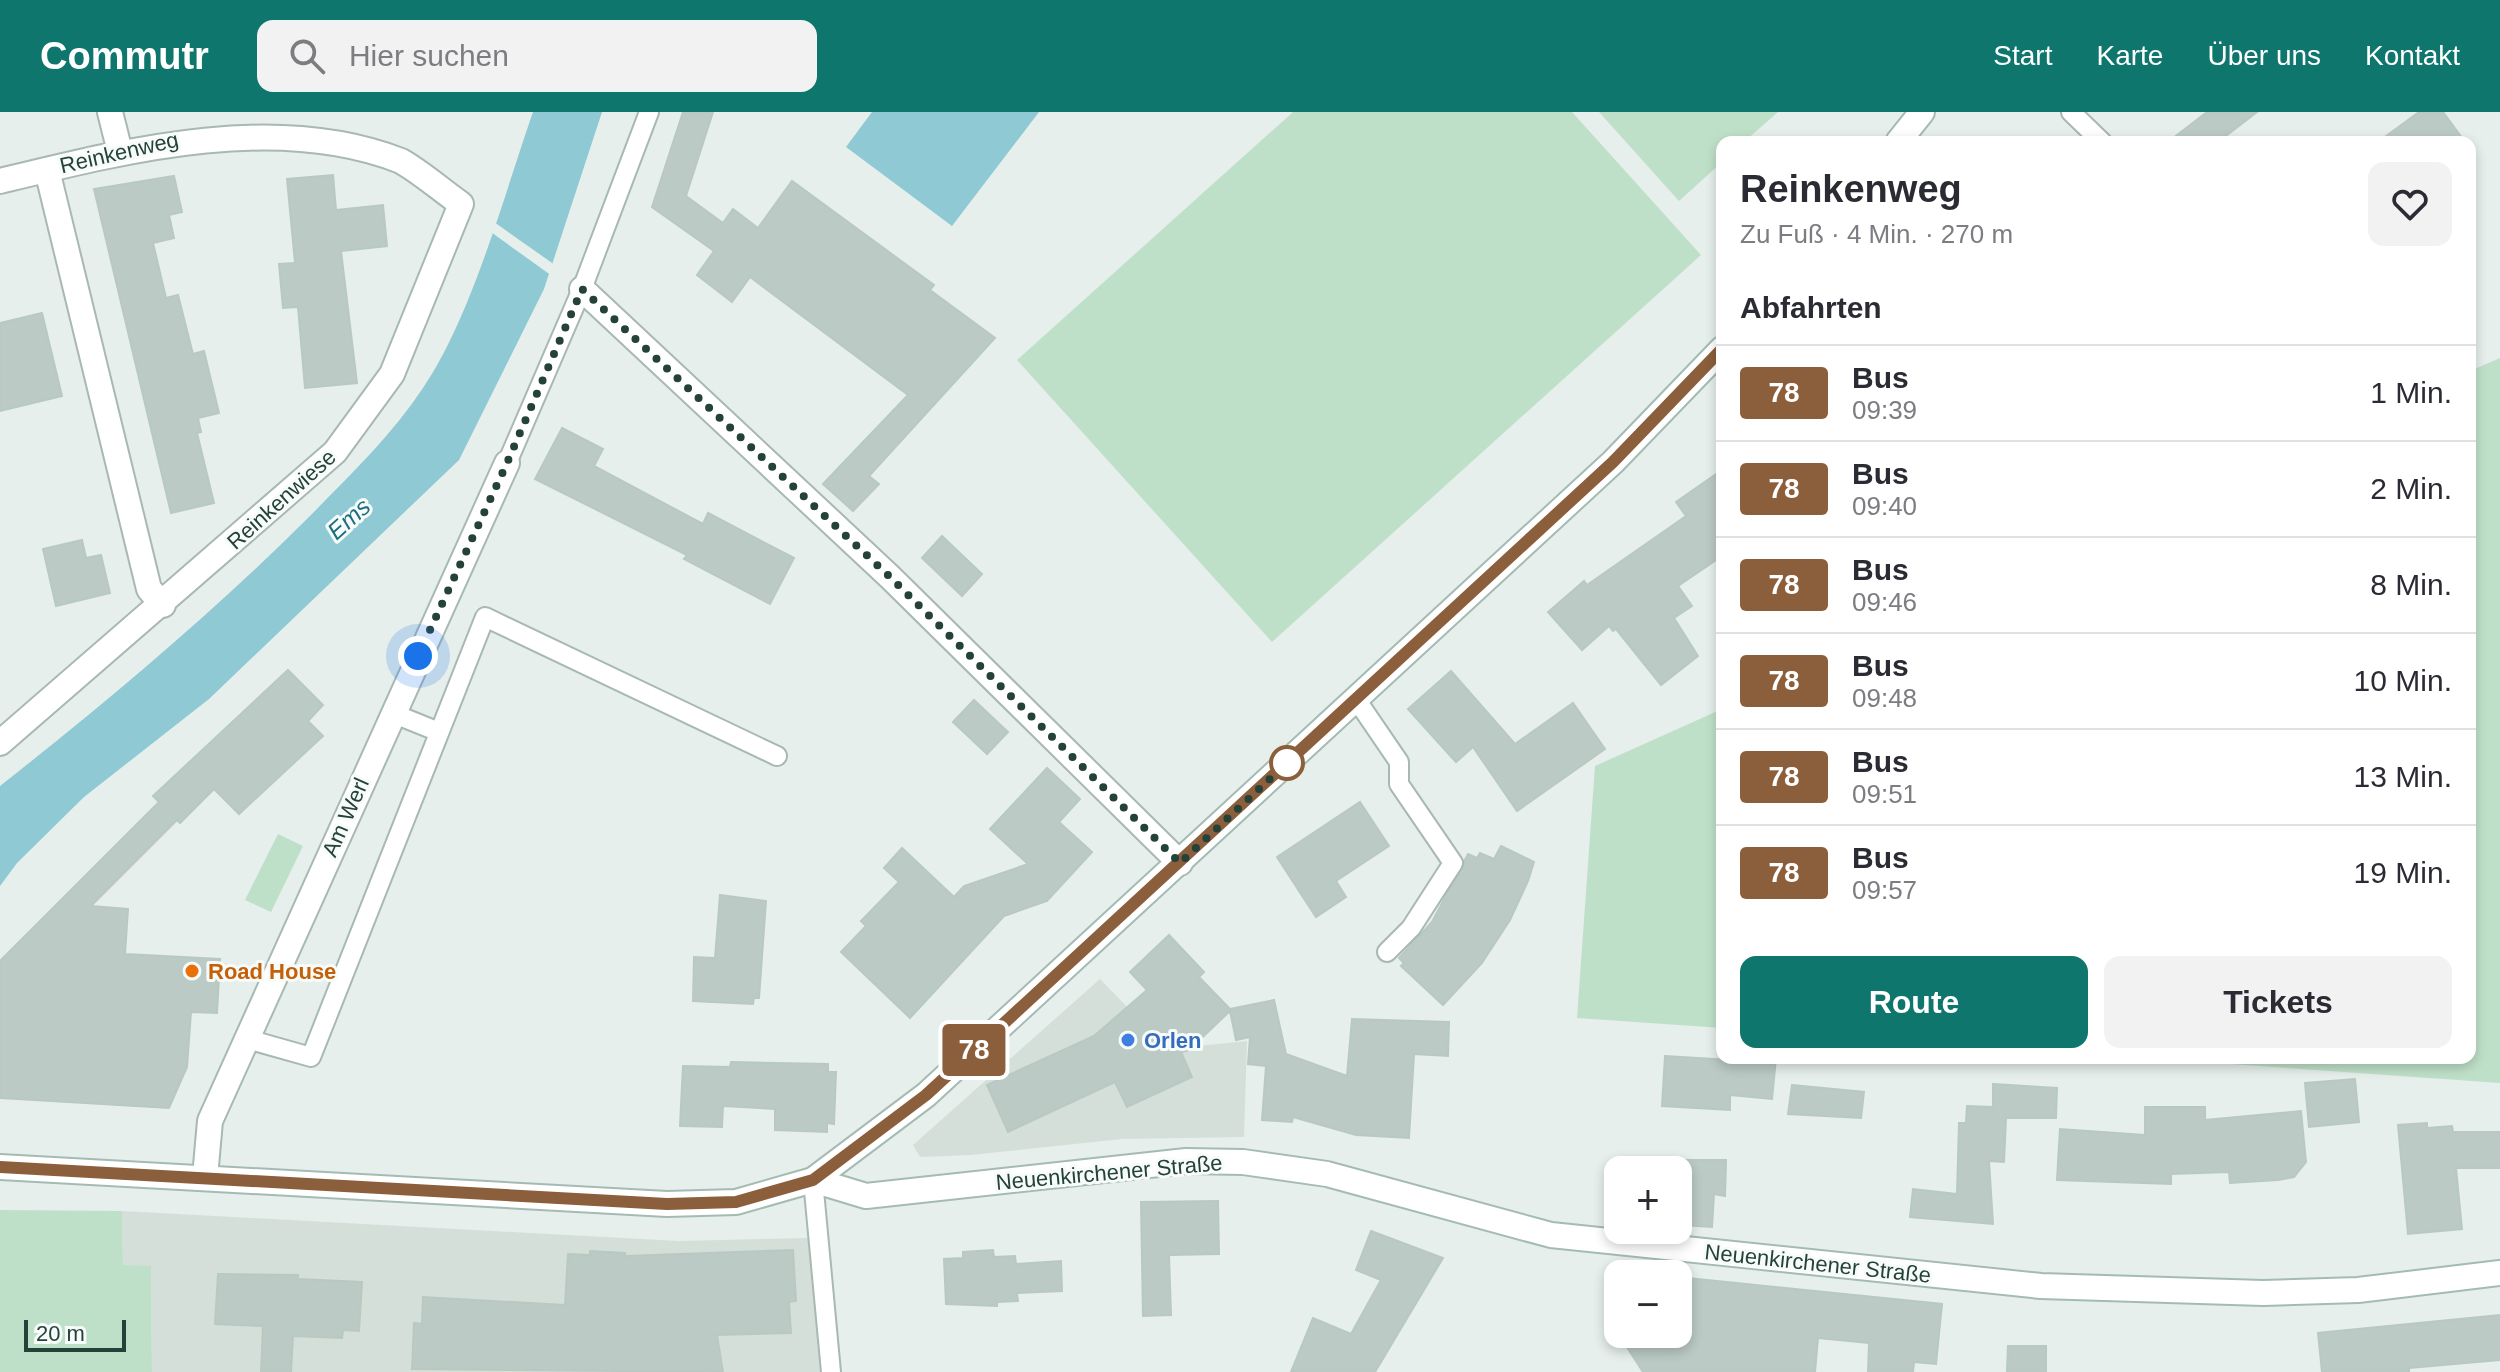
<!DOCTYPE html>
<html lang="de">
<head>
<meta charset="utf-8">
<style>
  :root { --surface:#fff; --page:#f2f2f3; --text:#2b2b33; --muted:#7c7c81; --line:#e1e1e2; --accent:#0f766e }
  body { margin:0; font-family:Helvetica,sans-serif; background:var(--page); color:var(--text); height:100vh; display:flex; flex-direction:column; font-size:30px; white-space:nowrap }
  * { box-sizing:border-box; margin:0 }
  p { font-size:26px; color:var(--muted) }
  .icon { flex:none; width:44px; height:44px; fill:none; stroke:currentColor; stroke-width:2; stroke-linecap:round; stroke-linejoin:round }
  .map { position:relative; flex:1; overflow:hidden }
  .sheet { position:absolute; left:1716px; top:24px; width:760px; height:928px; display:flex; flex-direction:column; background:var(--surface); border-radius:16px; box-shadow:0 4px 12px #0003 }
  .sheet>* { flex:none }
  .badge { padding:0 16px; border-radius:6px; font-size:28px; line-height:52px }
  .buttons { position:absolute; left:1604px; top:1044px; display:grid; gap:16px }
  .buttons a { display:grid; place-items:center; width:88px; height:88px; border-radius:16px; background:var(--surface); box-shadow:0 4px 12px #0003; font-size:40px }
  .scale { position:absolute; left:24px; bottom:20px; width:102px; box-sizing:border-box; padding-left:8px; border:4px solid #24423a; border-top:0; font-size:22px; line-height:28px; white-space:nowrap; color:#24423a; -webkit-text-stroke:6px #f7fbf9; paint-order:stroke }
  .you { position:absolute; width:40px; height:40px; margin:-20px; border:6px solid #fff; border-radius:50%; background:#1a73e8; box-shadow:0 0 0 12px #1a73e833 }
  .map>.badge { position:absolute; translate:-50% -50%; box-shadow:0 0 0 4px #fff }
  h2 { padding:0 24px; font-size:30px; line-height:72px }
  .round { display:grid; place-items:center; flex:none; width:84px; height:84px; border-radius:16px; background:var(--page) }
  .overview { display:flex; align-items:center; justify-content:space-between; height:136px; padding:0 24px }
  h1 { font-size:38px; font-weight:600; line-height:60px }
  .cta { display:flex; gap:16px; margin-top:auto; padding:16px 24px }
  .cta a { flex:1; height:92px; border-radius:16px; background:var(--accent); color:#fff; font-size:32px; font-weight:600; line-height:92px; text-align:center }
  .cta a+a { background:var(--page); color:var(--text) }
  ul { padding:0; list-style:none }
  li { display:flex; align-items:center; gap:24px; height:96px; padding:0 24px; border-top:2px solid var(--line) }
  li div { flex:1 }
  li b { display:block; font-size:30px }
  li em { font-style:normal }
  li .badge { min-width:88px; font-weight:700; text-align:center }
  header { display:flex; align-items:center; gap:48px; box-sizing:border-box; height:112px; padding:0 40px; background:var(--accent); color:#fff }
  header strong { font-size:38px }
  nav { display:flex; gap:44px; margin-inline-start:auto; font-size:28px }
  .search { width:560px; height:72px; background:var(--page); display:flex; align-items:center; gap:20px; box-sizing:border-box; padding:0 28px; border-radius:16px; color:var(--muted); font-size:30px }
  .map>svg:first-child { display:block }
  .built { fill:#d4dfda }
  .green { fill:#bfe0c8 }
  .water { fill:#8ec9d4 }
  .pier { fill:#e6efeb }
  .building { fill:#bbcac4; stroke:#b8c9c2; stroke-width:2 }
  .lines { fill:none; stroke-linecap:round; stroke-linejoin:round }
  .lane-casing { stroke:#a8b8b2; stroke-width:22 }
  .street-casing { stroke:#a8b8b2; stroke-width:28 }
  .secondary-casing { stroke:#a4bbb3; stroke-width:28 }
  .lane { stroke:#fff; stroke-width:18 }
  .street { stroke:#fff; stroke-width:24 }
  .secondary { stroke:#fff; stroke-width:24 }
  .line-casing { stroke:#fff; stroke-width:18 }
  .line { stroke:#8b5e3c; stroke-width:12 }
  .walk { stroke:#24423a; stroke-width:8; stroke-dasharray:0 14.4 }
  .stop-dot { fill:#fff; stroke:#8b5e3c; stroke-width:4 }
  .food-dot { fill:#e8710a; stroke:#f7fbf9; stroke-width:3 }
  .shop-dot { fill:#3f7fe0; stroke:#f7fbf9; stroke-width:3 }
  .labels { text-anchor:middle; stroke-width:6; stroke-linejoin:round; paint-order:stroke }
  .street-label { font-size:22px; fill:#24423a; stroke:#f7fbf9 }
  .food-label { font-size:22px; font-weight:bold; fill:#c56008; stroke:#f7fbf9; text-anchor:start }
  .shop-label { font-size:22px; font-weight:bold; fill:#366cbe; stroke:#f7fbf9; text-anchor:start }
  .water-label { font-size:24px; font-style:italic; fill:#1c6f80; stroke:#f7fbf9 }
</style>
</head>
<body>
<header>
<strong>Commutr</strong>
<div class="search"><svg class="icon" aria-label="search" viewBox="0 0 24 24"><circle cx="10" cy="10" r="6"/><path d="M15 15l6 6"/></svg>Hier suchen</div>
<nav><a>Start</a><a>Karte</a><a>Über uns</a><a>Kontakt</a></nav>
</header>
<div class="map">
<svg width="2500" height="1260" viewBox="0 0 2500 1260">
  <rect width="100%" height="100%" fill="#e6efeb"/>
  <g class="built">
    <polygon points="1100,867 1168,937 1247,929 1244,1025 1122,1027 971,1043 920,1045 913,1033"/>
    <polygon points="122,1099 679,1129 810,1126 823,1251 820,1260 152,1260 151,1155 123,1154"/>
  </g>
  <g class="green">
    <polygon points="1293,0 1572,0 1701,143 1272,530 1017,248"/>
    <polygon points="1599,0 1778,0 1744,30 1722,30 1722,50 1679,89"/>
    <polygon points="2500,246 2500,971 2145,946 2470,946 2470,259"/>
    <polygon points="1722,597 1722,916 1577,906 1595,654"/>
    <polygon points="278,722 303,734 271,800 245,788"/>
    <polygon points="0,1098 122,1099 123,1153 151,1154 152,1260 0,1260"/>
  </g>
  <g class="water">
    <path d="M533,0H602L544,177L459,348L209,587L84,685L17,751L0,774V674C108,589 214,500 311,403C351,362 392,323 423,276C472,204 504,83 533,0Z"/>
    <polygon points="872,0 1039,0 952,114 846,35"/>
  </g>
  <polygon class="pier" points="491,108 555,153 552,164 488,118"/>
  <g class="building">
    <polygon points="683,0 713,0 686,84 723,111 733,97 758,116 792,69 934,173 930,178 995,226 869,364 879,372 853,399 823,372 908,283 750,165 732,190 697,163 714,139 652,95"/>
    <polygon points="2207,0 2257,0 2218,30 2168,30"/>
    <polygon points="2419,0 2443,0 2465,30 2378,30"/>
    <polygon points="333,63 336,98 383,93 387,134 341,139 357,271 305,276 298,195 283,196 279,152 295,151 287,67"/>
    <polygon points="174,64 182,100 169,103 174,126 153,131 166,186 178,183 193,242 204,239 219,301 198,306 201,320 197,321 214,391 171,401 94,77"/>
    <polygon points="42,201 62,284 0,299 0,211"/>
    <polygon points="562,316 603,337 594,354 703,412 708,401 794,446 770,492 684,447 687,443 535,367"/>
    <polygon points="1722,358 1722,444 1678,474 1692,494 1674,506 1698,544 1661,573 1616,517 1613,519 1609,514 1582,538 1548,500 1584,469 1587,473 1686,404 1676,390"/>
    <polygon points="942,424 982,462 962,484 922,446"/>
    <polygon points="82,428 86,446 101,443 110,481 56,494 43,437"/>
    <polygon points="288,558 323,593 308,609 323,624 239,702 214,677 180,711 177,708 91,794 128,797 125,842 220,847 217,901 191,900 187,955 169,996 0,986 0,849 159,690 153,684"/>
    <polygon points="1451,559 1515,632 1573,591 1605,637 1517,699 1473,635 1456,650 1408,597"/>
    <polygon points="974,588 1008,620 987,642 953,610"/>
    <polygon points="1047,656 1080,687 1059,710 1092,740 1047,789 1004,804 910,906 841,840 866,814 861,809 899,770 884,756 902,736 954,785 964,774 1028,752 990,717"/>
    <polygon points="1360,690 1389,734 1336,769 1346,785 1316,805 1277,745"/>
    <polygon points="1501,734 1534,750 1528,769 1510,808 1482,851 1443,893 1401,854 1404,851 1399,846 1432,810 1468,742 1477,746 1480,741 1494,747"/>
    <polygon points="720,783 766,789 759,886 754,886 753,892 693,889 694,845 715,846"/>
    <polygon points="1169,823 1204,860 1199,865 1230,897 1274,888 1286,942 1347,964 1352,907 1449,910 1448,944 1414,942 1409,1026 1356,1023 1293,1005 1292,1010 1262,1008 1266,954 1248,952 1250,925 1236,928 1230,899 1189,938 1181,940 1192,965 1127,995 1115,970 1008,1020 987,973 1094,924 1147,878 1130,860"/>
    <polygon points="1665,944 1747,949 1748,946 1776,946 1772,987 1730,983 1730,998 1662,994"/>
    <polygon points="731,950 828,952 828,960 836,960 834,1012 827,1011 827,1020 775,1018 775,997 723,994 722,1015 680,1014 683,954 730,955"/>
    <polygon points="2355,967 2359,1010 2309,1015 2305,971"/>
    <polygon points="1993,972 2057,976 2056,1006 2006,1006 2004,1050 1989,1049 1993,1112 1910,1105 1913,1077 1957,1082 1959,1011 1966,1011 1967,994 1993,995"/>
    <polygon points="1792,973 1864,980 1861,1006 1788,1002"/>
    <polygon points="2145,995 2205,995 2205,1008 2301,999 2306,1050 2294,1065 2278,1068 2230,1071 2229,1060 2171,1062 2171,1072 2057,1068 2060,1017 2145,1023"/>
    <polygon points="2427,1011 2427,1016 2452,1014 2453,1020 2500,1020 2500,1056 2456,1056 2462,1117 2408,1122 2398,1013"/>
    <polygon points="1678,1048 1726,1048 1725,1084 1714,1082 1712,1115 1682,1113 1684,1080 1678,1080"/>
    <polygon points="1218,1089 1219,1142 1169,1143 1171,1203 1143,1204 1141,1090"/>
    <polygon points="1371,1119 1443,1146 1375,1260 1291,1260 1313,1206 1351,1222 1381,1168 1356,1158"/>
    <polygon points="793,1138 796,1189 789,1190 791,1221 717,1223 723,1260 412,1257 414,1211 422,1212 423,1185 565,1193 568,1142 590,1143 590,1139 625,1141 625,1144"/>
    <polygon points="993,1138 994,1145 1015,1144 1016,1152 1061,1149 1062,1179 1017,1181 1018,1189 997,1190 997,1194 946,1192 944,1147 963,1146 963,1140"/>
    <polygon points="218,1162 298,1163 298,1167 362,1170 359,1219 343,1218 342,1226 293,1224 291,1260 261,1260 263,1214 215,1212"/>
    <polygon points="1678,1165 1942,1192 1936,1252 1914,1250 1913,1260 1868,1260 1869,1231 1818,1226 1815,1260 1643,1260 1623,1229 1640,1222 1678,1222"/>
    <polygon points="2500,1203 2500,1248 2409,1256 2409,1260 2322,1260 2318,1221"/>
    <polygon points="2008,1234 2046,1234 2046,1260 2007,1260"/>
  </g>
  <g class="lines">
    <defs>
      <g id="lane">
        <polyline points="2071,0 2102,30"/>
        <polyline points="507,351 582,177 649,0"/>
        <polyline points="1356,587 1399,650 1399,672 1453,751 1411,816 1387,840"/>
        <polyline points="392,601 439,620"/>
        <polyline points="247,927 311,945 485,505 777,644"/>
        <polyline points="813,1068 831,1260"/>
      </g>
      <g id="street">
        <polyline points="110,0 120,40"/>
        <polyline points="47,58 149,477 163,493"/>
        <path d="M0,69C127,38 276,0 401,49C422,61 441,78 461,92L392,262L335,340L0,631"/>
        <polyline points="582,177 890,465 1180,751"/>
        <polyline points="205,1065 210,1009 507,351"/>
      </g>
      <g id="secondary">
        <polyline points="1898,30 1922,0"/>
        <polyline points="0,1055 667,1092 736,1090 813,1068 926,983 1613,350 1722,237"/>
        <polyline points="813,1068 866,1084 1186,1049 1243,1050 1327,1062 1551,1123 2041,1174 2263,1181 2358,1178 2500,1161"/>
      </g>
    </defs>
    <use href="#lane" class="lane-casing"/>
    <use href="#street" class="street-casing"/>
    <use href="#secondary" class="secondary-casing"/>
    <use href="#lane" class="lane"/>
    <use href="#street" class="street"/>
    <use href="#secondary" class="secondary"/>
  </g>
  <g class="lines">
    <defs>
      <polyline id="line" points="0,1055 667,1092 736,1090 813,1068 926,983 1613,350 1722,237"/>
    </defs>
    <use href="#line" class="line-casing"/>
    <use href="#line" class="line"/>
    <polyline class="walk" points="418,544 507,351 582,177 890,465 1180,751 1290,648 1287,651"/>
  </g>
  <circle class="stop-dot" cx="1287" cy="651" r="16"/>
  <circle class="food-dot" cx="192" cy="859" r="8"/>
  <circle class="shop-dot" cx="1128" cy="928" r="8"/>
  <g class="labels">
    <g class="street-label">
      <text transform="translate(119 40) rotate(-13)" y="8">Reinkenweg</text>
      <text transform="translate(281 387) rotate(-42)" y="8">Reinkenwiese</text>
      <text transform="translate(345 705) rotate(-66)" y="8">Am Werl</text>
      <text transform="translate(1109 1060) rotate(-5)" y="8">Neuenkirchener Straße</text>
      <text transform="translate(1818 1151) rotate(6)" y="8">Neuenkirchener Straße</text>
    </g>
    <g class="food-label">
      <text x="208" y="867">Road House</text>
    </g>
    <g class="shop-label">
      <text x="1144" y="936">Orlen</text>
    </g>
    <g class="water-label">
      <text transform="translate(349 407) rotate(-42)" y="8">Ems</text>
    </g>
  </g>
</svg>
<div class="buttons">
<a>+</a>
<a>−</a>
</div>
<div class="scale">20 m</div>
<div class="you" style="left:418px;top:544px"></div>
<b class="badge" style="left:974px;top:938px;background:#8b5e3c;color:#fff">78</b>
<section class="sheet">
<div class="overview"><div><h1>Reinkenweg</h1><p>Zu Fuß · 4 Min. · 270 m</p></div><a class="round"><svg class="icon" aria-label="heart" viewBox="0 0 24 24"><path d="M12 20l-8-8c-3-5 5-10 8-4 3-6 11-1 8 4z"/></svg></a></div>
<h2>Abfahrten</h2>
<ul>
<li><span class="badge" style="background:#8b5e3c;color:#fff">78</span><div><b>Bus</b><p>09:39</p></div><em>1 Min.</em></li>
<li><span class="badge" style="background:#8b5e3c;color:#fff">78</span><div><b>Bus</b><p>09:40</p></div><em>2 Min.</em></li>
<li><span class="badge" style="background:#8b5e3c;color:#fff">78</span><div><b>Bus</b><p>09:46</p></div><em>8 Min.</em></li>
<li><span class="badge" style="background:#8b5e3c;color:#fff">78</span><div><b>Bus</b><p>09:48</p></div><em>10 Min.</em></li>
<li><span class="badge" style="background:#8b5e3c;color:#fff">78</span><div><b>Bus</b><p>09:51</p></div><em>13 Min.</em></li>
<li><span class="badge" style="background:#8b5e3c;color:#fff">78</span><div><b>Bus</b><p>09:57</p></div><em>19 Min.</em></li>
</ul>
<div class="cta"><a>Route</a><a>Tickets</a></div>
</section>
</div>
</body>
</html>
